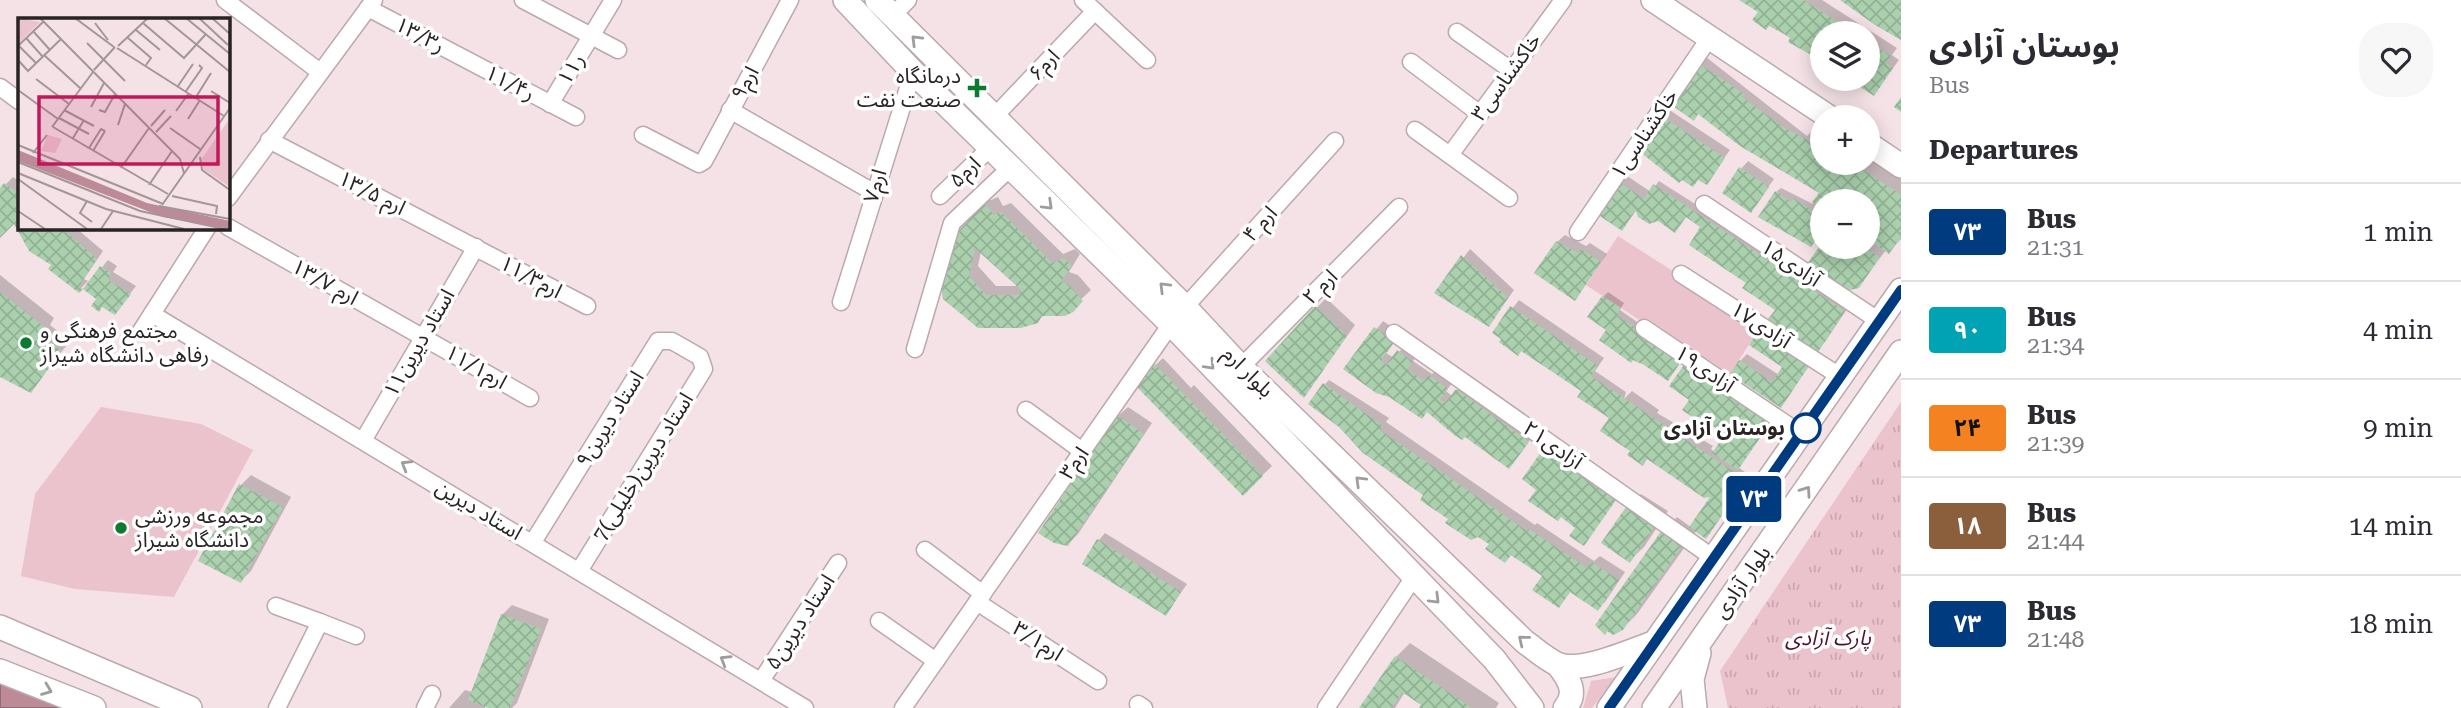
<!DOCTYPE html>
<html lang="en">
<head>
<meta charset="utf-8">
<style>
  :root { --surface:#fff; --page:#f7f7f7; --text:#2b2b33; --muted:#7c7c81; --line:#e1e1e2 }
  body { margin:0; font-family:"Roboto Serif","Noto Sans Arabic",serif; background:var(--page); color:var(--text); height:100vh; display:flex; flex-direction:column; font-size:26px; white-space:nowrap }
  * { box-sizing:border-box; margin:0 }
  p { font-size:23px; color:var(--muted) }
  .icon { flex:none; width:38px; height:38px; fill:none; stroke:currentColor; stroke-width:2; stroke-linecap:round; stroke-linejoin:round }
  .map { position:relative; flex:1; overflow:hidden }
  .details { display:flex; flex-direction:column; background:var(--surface); width:560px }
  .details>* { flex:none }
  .badge { padding:0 14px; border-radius:5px; font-size:24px; line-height:46px }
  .buttons { position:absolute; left:1810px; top:21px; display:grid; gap:14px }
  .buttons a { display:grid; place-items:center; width:70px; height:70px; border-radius:50%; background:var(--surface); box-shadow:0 4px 18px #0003; font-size:35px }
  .map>.badge { position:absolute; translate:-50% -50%; box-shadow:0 0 0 4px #fff }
  h2 { padding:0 28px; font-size:26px; line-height:63px }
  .round { display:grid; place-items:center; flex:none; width:74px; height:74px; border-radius:28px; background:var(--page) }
  .headline { display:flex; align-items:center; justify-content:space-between; height:119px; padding:0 28px }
  h1 { font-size:33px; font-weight:700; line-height:52px }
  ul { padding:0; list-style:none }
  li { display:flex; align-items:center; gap:21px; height:98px; padding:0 28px; border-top:2px solid var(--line) }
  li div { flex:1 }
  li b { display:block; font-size:26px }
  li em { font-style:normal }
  li .badge { min-width:77px; font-weight:700; text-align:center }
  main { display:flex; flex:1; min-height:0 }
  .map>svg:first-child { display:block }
  .grass { fill:#ebc3cd }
  .park { fill:url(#park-tufts) }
  .water { fill:#bd8a98; stroke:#916b75; stroke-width:2 }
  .shadow { fill:#0003; fill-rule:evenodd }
  .building { fill:url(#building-cross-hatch); fill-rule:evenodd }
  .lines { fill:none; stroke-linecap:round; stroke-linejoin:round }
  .street-casing { stroke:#baa9ad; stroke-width:19 }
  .secondary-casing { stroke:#baa9ad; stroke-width:26 }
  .street { stroke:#fff; stroke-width:16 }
  .secondary { stroke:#fff; stroke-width:23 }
  .oneway { stroke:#9f9c9c }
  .line-casing { stroke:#fff; stroke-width:16 }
  .line { stroke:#003b80; stroke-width:10 }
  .poi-dot { fill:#0c7a30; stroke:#fff; stroke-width:2.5 }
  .stop-dot { fill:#fff; stroke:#003b80; stroke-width:3.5 }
  .labels { text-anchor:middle; stroke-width:7; stroke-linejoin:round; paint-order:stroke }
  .street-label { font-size:21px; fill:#292324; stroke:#fff }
  .poi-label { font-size:21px; fill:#292324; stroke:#fff; text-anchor:start }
  .stop-label { font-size:21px; font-weight:bold; fill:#292324; stroke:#fff; text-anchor:end }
  .park-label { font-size:21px; font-style:italic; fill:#50132a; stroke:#fff }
  .inset-road { fill:none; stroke:#a39698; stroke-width:2 }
  .view { fill:#c2185b; fill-opacity:0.15; stroke:#c2185b; stroke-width:3.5 }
  .inset-edge { fill:none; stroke:#292324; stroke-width:3.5 }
</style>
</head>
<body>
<main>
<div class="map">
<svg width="1901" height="708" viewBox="0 0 1901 708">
  <defs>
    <pattern id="park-tufts" width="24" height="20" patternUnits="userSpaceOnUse" patternTransform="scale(1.75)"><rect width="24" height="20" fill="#ebc3cd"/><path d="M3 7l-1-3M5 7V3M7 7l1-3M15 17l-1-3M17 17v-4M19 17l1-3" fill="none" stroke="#caa7b0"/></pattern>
    <pattern id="building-cross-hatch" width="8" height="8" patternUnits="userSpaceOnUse" patternTransform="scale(1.75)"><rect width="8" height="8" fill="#aad0ad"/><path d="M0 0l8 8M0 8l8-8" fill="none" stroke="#92b295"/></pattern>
  </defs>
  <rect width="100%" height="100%" fill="#f4e2e6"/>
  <g class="grass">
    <polygon points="1618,236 1676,273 1757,332 1730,374 1647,320 1644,323 1586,285"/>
    <polygon points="101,407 201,424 253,450 174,597 75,589 21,576 35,494"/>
    <polygon points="1616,677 1592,708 1583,708 1591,681"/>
  </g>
  <polygon class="park" points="1901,402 1901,708 1728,708 1720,671"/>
  <polygon class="water" points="0,683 66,708 0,708"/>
  <g class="shadow">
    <polygon points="1743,0 1822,0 1897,48 1892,55 1899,60 1874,94 1850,79 1867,79 1867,33 1822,33 1822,61 1790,41 1793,38"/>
    <polygon points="1706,57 1807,136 1813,130 1822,136 1822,163 1867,163 1867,157 1901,179 1901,239 1889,252 1886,250 1858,287 1822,247 1867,247 1867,201 1822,201 1822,231 1776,192 1781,188 1813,204 1821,193 1699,113 1694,118 1699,64"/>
    <polygon points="1671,111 1730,150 1706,183 1699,178 1664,118"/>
    <polygon points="1748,161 1774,179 1751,211 1741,169"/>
    <polygon points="1627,176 1651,192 1659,181 1851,303 1825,342 1817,350 1749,282 1705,220 1638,208 1622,229 1620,183"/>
    <polygon points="13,177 19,181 19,228 76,228 103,251 84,279 90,282 108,260 117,266 113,272 136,286 115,313 98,299 88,281 79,290 53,264 31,250 15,221 0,235 0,190"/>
    <path d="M998,197L1003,206L1011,203L1063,254L1075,249L1080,254L1069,272L1078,275L1091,290L1065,314H1045L1037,321L979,327L957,242L984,198L991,200ZM981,251L1019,286H996L978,266Z"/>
    <polygon points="1565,235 1586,246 1590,243 1607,254 1575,298 1557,242"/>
    <polygon points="1470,249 1514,290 1489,325 1437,293"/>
    <polygon points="0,275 54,318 50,325 70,341 31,391 0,375"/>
    <polygon points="1608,292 1624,303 1620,310 1685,355 1608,330 1603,297"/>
    <polygon points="1326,298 1355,325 1304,396 1268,361"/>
    <polygon points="1519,300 1604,358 1595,371 1626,392 1624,399 1632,391 1659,410 1657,413 1713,446 1711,449 1715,452 1727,434 1692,400 1687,363 1779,411 1738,467 1749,475 1710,532 1697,530 1637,614 1622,629 1663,531 1677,517 1691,527 1713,495 1648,458 1643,464 1637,444 1615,412 1494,332"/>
    <polygon points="1383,321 1401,333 1386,353 1394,358 1406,344 1419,354 1413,361 1432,374 1437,369 1454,381 1446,391 1452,396 1464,383 1532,437 1513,463 1428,410 1345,369"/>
    <polygon points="1759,333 1815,358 1780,406 1740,361 1747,354 1779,375 1784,367"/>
    <polygon points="1163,358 1191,388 1194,385 1272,466 1243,494 1136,384"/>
    <polygon points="1329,380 1389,418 1386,422 1535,525 1537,523 1594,561 1600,556 1625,572 1605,602 1597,609 1571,591 1559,606 1544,575 1450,519 1325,384"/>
    <polygon points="1128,407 1152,423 1078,534 1068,544 1118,416"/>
    <polygon points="1549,446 1619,495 1588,539 1582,521 1539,489 1544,451"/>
    <polygon points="251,475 291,497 251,571 241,581 241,485"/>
    <polygon points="1641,494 1668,511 1644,547 1629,561 1627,508"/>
    <polygon points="1105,533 1187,584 1166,614 1098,541"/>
    <polygon points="512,605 549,619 517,703 512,708 486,705 485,708 449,708 465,690 472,692 502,615"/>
    <polygon points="1410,643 1499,703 1496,708 1422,708 1424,704 1405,692 1395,708 1361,708 1396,657"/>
  </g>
  <g class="building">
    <polygon points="1739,0 1803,0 1856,33 1822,33 1822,61 1788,42 1790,38 1784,34 1769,26 1766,30 1752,20 1758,12"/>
    <polygon points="1840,0 1901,0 1901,40 1875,25"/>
    <polygon points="1867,41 1891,56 1886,63 1893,68 1874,96 1848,79 1867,79"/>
    <polygon points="1698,63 1744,94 1742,97 1783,127 1822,148 1822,163 1853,163 1901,195 1901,237 1889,254 1867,239 1867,201 1822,201 1822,209 1812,202 1819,193 1740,146 1698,114 1694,121 1670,104"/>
    <polygon points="1901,97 1901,112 1894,107"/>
    <polygon points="1663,117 1725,158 1707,185 1698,180 1693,187 1682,180 1679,183 1640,152"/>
    <polygon points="1739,167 1769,187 1751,213 1722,193"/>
    <polygon points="1619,182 1644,199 1653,184 1845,311 1818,352 1768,319 1775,310 1742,288 1746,283 1689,245 1700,227 1686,217 1675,233 1658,221 1649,224 1638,217 1636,210 1622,231 1597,214"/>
    <polygon points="4,183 19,193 19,228 62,228 97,259 79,286 83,289 79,293 48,269 51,265 29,251 14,224 0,238 0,188"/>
    <polygon points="1775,191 1791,202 1793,198 1822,217 1822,231 1811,247 1758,217"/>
    <path d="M983,205L988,206L993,215L1001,212L1052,263L1064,258L1072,265L1061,282L1068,284L1083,301L1073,312L1065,316H1042L1038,323L1021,328H978L943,299L940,283L950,244L956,241L955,234L968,221L966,218ZM975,248L1021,290L1019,295H986L969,276Z"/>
    <polygon points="1556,241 1578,253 1581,249 1601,262 1575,301 1534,273"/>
    <polygon points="1822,243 1822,247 1863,247 1880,257 1859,288 1845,291 1806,265"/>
    <polygon points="1461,255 1508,298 1489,327 1434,293"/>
    <polygon points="100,266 111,273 108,280 131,294 115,315 102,307 99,312 91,306 96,299 83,289"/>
    <polygon points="0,292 46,328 42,335 61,351 31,393 0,377"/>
    <polygon points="1602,296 1621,308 1617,315 1682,360 1668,381 1644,365 1633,360 1631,363 1599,340 1606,330 1587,317"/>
    <polygon points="1315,306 1347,336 1304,398 1265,361"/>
    <polygon points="1510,306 1598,366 1591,376 1746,480 1706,539 1689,527 1710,497 1704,498 1647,459 1643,466 1627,455 1630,451 1600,431 1609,418 1577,397 1581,391 1521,351 1518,356 1499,342 1501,339 1492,333"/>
    <polygon points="1374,327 1395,341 1381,361 1386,365 1397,350 1413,362 1407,369 1424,381 1429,375 1448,389 1440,399 1445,403 1456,389 1529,442 1509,469 1465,437 1462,440 1453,434 1427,412 1422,419 1389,397 1376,393 1343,369"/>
    <polygon points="1757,332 1809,366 1781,408 1730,374 1739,360 1772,382 1782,367 1749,345"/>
    <polygon points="1686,362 1706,376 1704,379 1744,407 1747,402 1773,419 1738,470 1712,453 1725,434 1699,417 1697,420 1682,410 1689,400 1669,386"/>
    <polygon points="1155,364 1263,476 1243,496 1134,384"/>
    <polygon points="1323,383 1383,426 1380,430 1527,531 1529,529 1587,568 1591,562 1619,580 1598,611 1570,592 1559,608 1532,590 1542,576 1511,555 1505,563 1485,549 1489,544 1478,537 1471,540 1445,523 1448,519 1420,500 1423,495 1363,453 1339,427 1308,404"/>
    <polygon points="1117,415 1144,434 1068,546 1054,543 1038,533"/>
    <polygon points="1543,449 1616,500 1584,546 1569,536 1575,528 1561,517 1558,521 1528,501 1536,490 1522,479"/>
    <polygon points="239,484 283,507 241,583 198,561"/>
    <polygon points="1626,507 1655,526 1630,563 1601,543"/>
    <polygon points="1662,530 1683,545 1623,630 1613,635 1607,631 1605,635 1595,625"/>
    <polygon points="1097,539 1181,592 1166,616 1082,564"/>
    <polygon points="501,614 541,629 510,708 488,708 468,700"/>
    <polygon points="1395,656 1472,708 1419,708 1421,705 1402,692 1392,708 1359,708"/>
  </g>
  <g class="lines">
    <defs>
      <g id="street">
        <polyline points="225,0 320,72"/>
        <polyline points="523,0 618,50"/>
        <polyline points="1083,0 1147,60"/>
        <polyline points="368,8 576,117"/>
        <polyline points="892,16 908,0"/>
        <polyline points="1457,32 1511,70"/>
        <polyline points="1411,62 1480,114"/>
        <polyline points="0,87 19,101"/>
        <polyline points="550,104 613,0"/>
        <polyline points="730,110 873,192"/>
        <polyline points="993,118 1095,11"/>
        <polyline points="1415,130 1509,198"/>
        <polyline points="643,135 699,164 704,161 790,0"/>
        <polyline points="269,140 587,306"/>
        <polyline points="1450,155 1563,0"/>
        <polyline points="940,196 990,148"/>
        <polyline points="228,198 374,0"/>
        <polyline points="1704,204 1879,321"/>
        <polyline points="228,227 530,398"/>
        <polyline points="1578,232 1710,37"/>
        <polyline points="1681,274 1841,377"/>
        <polyline points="841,302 913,72"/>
        <polyline points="1185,307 1335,141"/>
        <polyline points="152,314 805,708"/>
        <polyline points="1644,328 1801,434"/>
        <polyline points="141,331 207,228"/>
        <polyline points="1394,333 1712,557"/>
        <polyline points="915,349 952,223 1010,168"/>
        <polyline points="1241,367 1399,207"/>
        <polyline points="1026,410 1082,451"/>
        <polyline points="364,439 476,247"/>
        <polyline points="533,542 658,341 672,341 700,357 704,369 579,571"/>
        <polyline points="925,550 983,594"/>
        <polyline points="977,602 1098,681"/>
        <polyline points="276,606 320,622 277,708"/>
        <polyline points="879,621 936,661"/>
        <polyline points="320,622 356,636"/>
        <polyline points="761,681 838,563"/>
        <polyline points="1138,704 1144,708"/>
        <polyline points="425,708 432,694"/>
        <polyline points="903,708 1171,324"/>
        <polyline points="1326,708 1414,577"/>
      </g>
      <g id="secondary">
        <polyline points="845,0 913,72 1171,324 1494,659 1532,708"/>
        <path d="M877,0L1185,307L1241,367L1525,642C1535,649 1546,659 1557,664C1580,674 1630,651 1653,643"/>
        <polyline points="1653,0 1829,117"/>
        <polyline points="1867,143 1901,166"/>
        <polyline points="0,627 190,708"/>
        <path d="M1558,665C1569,679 1578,693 1565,708"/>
        <polyline points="0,671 94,708"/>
        <polyline points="1609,708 1901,290"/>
        <polyline points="1654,708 1901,352"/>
        <polyline points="1695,708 1692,679 1699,653"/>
      </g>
    </defs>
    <use href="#street" class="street-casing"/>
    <use href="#secondary" class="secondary-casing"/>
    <use href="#street" class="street"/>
    <use href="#secondary" class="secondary"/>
  </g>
  <defs><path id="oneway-chevron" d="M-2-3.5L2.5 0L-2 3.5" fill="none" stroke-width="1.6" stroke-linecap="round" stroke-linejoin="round" transform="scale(1.75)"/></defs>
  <g class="oneway">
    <use href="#oneway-chevron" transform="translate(916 40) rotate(-135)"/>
    <use href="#oneway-chevron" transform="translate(1048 205) rotate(44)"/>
    <use href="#oneway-chevron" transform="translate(1164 287) rotate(-135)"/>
    <use href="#oneway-chevron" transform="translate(1210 365) rotate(46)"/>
    <use href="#oneway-chevron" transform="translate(406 465) rotate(-149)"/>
    <use href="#oneway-chevron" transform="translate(1360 481) rotate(-136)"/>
    <use href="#oneway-chevron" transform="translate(1806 491) rotate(-55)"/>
    <use href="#oneway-chevron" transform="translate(1435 599) rotate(45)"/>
    <use href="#oneway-chevron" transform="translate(1523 640) rotate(-141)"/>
    <use href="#oneway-chevron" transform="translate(725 660) rotate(-149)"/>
    <use href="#oneway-chevron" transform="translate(47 690) rotate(21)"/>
  </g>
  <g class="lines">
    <defs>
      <polyline id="line" points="1609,708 1901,290"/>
    </defs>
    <use href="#line" class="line-casing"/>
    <use href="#line" class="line"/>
  </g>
  <g class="poi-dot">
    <path d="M973.5 77.5h7v7h7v7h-7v7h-7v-7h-7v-7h7z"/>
    <circle cx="26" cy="343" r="7"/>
    <circle cx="121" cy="528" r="7"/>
  </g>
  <circle class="stop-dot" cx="1806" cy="428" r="14"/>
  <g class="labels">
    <g class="street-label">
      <text transform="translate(420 35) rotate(28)" y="7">۱۳/۳ر</text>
      <text transform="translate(1044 65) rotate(-46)" y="7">ارم۶</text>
      <text transform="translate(571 69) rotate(-58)" y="7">۱۱ر</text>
      <text transform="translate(1506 77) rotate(-54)" y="7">خاکشناسی۳</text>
      <text transform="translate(510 83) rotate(27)" y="7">۱۱/۴ر</text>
      <text transform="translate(745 83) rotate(-61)" y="7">ارم۹</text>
      <text transform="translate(1644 134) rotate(-56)" y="7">خاکشناسی۱</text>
      <text transform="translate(965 172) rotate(-44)" y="7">ارم۵</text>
      <text transform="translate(875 186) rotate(-73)" y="7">ارم۷</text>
      <text transform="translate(372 193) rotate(27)" y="7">۱۳/۵ ارم</text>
      <text transform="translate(1260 224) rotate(-48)" y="7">ارم ۴</text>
      <text transform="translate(1791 263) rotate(34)" y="7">آزادی۱۵</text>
      <text transform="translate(531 277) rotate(28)" y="7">۱۱/۳ارم</text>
      <text transform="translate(325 282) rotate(29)" y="7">۱۳/۷ ارم</text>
      <text transform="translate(1320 287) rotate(-45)" y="7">ارم ۲</text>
      <text transform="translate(1761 325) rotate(33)" y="7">آزادی۱۷</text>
      <text transform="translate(419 343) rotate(-60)" y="7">استاد دیرین۱۱</text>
      <text transform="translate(476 367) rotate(30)" y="7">۱۱/۱ارم</text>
      <text transform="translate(1705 369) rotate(34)" y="7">آزادی۱۹</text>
      <text transform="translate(1248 372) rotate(45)" y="7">بلوار ارم</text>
      <text transform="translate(610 419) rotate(-58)" y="7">استاد دیرین۹</text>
      <text transform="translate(1553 445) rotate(35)" y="7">آزادی۲۱</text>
      <text transform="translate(1074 463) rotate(-55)" y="7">ارم۳</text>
      <text transform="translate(643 467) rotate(-58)" y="7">7استاد دیرین(خلیلی)</text>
      <text transform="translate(479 510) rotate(31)" y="7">استاد دیرین</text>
      <text transform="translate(1742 582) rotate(-55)" y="7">بلوار آزادی</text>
      <text transform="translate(800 622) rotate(-57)" y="7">استاد دیرین۵</text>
      <text transform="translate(1038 641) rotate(33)" y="7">۳/۱ارم</text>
    </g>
    <g class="poi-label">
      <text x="961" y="83" text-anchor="end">درمانگاه<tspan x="961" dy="24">صنعت نفت</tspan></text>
      <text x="40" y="338">مجتمع فرهنگی و<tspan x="40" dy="24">رفاهی دانشگاه شیراز</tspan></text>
      <text x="135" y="523">مجموعه ورزشی<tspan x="135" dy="24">دانشگاه شیراز</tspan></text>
    </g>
    <g class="stop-label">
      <text x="1785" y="435">بوستان آزادی</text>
    </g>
    <g class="park-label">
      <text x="1828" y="645">پارک آزادی</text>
    </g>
  </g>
  <g transform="translate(18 18)">
    <rect width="212" height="212" fill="#f4e2e6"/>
    <path d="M30,117L44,121L37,135L23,133Z" fill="#ebc3cd"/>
    <path d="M212,100V169L185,151L183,142Z" fill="#ebc3cd"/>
    <path d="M0,0L22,4L0,26Z" fill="#ebc3cd"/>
    <path d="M0,132L129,185L212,203V211L145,199L0,143Z" fill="#bd8a98"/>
    <path class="inset-road" d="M22,0L162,141L166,155M57,0L96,29M146,0L212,54M168,0L212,36M181,0L210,27M194,0L212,16M77,5L90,22M125,5L166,40L188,16M118,12L142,32M15,13L32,32M8,20L25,39M110,20L133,40L128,47M69,25L107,63M0,28L25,4M1,28L18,45M100,28L130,0M99,30L206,98M26,37L62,70M0,42L10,53L43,21M76,52L97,29M18,61L51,86M160,68L175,46M0,72L40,101M168,73L184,50L181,47M193,73L212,85M178,79L193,55M73,89L86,65M46,92L76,108M81,92L87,94L97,76M158,93L171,75M41,100L71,116M170,101L182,82M100,107L107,86M133,108L147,92M34,109L75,54M35,109L150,176M152,110L182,131M138,114L153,98M55,120L66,102M0,127L145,186M71,130L83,111L87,113M75,133L87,113M15,135L29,117M182,139L184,152L212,172M0,144L122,193L207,211M103,150L131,110M0,155L88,191L166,211M0,161L69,211M131,167L154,133M154,178L199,188L198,196M69,183L62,195L74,204M144,187L212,90M141,188L212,201M0,193L27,211M83,211L95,193"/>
    <path class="view" d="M21,79H200V146H21Z"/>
    <rect width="212" height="212" class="inset-edge"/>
  </g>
</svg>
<div class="buttons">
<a><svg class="icon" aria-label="layers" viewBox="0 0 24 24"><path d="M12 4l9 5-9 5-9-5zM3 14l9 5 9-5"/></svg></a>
<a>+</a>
<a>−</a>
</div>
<b class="badge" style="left:1754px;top:499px;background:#003b80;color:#fff">۷۳</b>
</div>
<section class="details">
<div class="headline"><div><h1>بوستان آزادی</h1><p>Bus</p></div><a class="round"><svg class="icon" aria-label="heart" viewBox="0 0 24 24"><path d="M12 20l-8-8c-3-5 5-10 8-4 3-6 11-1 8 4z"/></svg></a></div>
<h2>Departures</h2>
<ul>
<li><span class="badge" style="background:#003b80;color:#fff">۷۳</span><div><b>Bus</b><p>21:31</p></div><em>1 min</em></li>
<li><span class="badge" style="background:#00a3b4;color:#fff">۹۰</span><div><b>Bus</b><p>21:34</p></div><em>4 min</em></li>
<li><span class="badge" style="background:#f58220;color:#111">۲۴</span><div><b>Bus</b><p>21:39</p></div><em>9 min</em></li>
<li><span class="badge" style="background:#8b5e3c;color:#fff">۱۸</span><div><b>Bus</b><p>21:44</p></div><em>14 min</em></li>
<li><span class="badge" style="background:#003b80;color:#fff">۷۳</span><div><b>Bus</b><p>21:48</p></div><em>18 min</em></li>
</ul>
</section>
</main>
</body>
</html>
